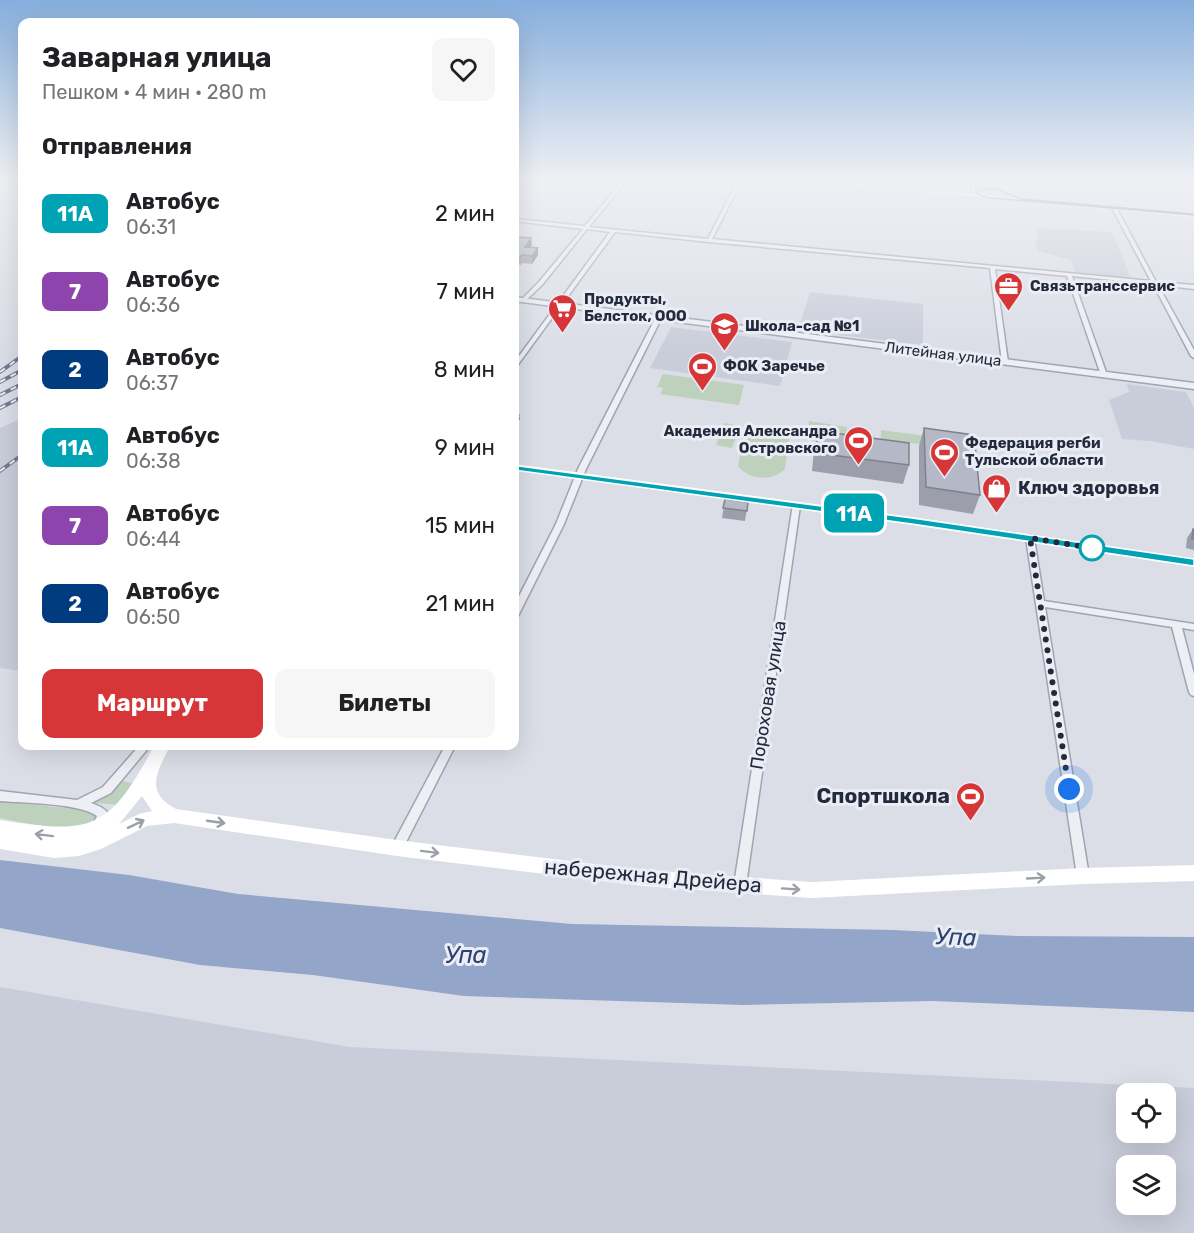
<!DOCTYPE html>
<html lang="ru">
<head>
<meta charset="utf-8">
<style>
  :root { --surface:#fff; --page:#f6f6f6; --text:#202124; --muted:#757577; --accent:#d63638 }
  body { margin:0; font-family:Rubik,sans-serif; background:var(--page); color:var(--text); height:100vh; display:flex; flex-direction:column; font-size:22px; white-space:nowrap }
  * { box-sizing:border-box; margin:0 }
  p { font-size:20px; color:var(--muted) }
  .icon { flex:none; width:33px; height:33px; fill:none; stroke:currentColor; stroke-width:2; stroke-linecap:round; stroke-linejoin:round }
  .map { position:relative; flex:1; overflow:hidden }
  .details { position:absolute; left:18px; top:18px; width:501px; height:732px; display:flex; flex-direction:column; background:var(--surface); border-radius:12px; box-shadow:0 6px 24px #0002 }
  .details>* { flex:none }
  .badge { padding:0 12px; border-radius:9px; font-size:21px; line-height:39px }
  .tools { position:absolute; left:1116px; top:1083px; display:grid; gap:12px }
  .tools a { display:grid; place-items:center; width:60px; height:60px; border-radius:12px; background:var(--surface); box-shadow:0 6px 24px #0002; font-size:30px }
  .you { position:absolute; width:30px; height:30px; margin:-15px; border:4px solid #fff; border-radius:50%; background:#1a73e8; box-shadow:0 0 0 9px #1a73e833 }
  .map>.badge { position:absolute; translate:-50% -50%; box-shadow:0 0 0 3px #fff }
  h2 { padding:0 24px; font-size:22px; line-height:54px }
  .round { display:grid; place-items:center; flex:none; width:63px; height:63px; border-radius:12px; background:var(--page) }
  .summary { display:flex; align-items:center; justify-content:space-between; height:102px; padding:0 24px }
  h1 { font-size:28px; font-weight:700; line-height:45px }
  .button { display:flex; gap:12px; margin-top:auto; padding:12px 24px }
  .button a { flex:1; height:69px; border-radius:12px; background:var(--accent); color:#fff; font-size:24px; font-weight:700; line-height:69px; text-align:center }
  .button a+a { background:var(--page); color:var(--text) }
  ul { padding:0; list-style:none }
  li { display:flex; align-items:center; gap:18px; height:78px; padding:0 24px }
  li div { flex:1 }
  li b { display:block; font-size:22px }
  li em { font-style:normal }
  li .badge { min-width:66px; font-weight:700; text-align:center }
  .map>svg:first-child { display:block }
  .built { fill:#c9cdd9; fill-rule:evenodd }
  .green { fill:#bed1bc }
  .water { fill:#93a6ca }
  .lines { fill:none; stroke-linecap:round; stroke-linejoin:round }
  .minor-casing { stroke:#a0a4b1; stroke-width:3 }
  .tertiary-casing { stroke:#a0a4b1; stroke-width:3 }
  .minor { fill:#eeeff5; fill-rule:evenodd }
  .tertiary { fill:#eeeff5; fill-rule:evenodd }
  .secondary { fill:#fff; fill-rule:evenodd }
  .tram { stroke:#747b91; stroke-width:1.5 }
  .rail-casing { stroke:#747b91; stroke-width:4 }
  .rail { stroke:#eaedf4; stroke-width:2; stroke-dasharray:6; stroke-linecap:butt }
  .wall { fill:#9c9fab }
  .shaded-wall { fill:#7f828b }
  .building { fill:#b5b9c7; stroke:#7f828b; stroke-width:1.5 }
  .oneway { stroke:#9c9fa8 }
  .line { fill:#00a3b4; stroke:#fff; stroke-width:1.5 }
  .walk { stroke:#242a3d; stroke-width:6; stroke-dasharray:0 10.8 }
  .stop-dot { fill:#fff; stroke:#00a3b4; stroke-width:3 }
  .labels { text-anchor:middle; stroke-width:6; stroke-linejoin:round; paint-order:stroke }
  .far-poi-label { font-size:15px; font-weight:bold; fill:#242a3d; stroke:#eaedf4; text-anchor:start }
  .far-street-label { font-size:15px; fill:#242a3d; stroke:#eaedf4 }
  .poi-label { font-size:18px; font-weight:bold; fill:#242a3d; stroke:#eaedf4; text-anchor:start }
  .street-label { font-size:18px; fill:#242a3d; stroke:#eaedf4 }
  .near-poi-label { font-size:21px; font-weight:bold; fill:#242a3d; stroke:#eaedf4; text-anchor:end }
  .near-street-label { font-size:21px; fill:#242a3d; stroke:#eaedf4 }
  .near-water-label { font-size:24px; font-style:italic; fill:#2c4274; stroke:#eaedf4 }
</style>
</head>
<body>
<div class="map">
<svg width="1194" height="1233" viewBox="0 0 1194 1233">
  <rect width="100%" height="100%" fill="#dbdee7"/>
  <g class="built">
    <polygon points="1036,228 1112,232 1131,278 1075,272 1071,260 1038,251 1035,241 1039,238"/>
    <polygon points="810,292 923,304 923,345 798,330"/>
    <polygon points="671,327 792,342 780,386 650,368"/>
    <polygon points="1127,384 1186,392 1194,408 1194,449 1150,441 1122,439 1109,400 1129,392"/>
    <polygon points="22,418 22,671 0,668 0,428"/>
    <path d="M0,987L350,1047L1194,1088V1233H0ZM1126,1094H1166V1132H1126ZM1126,1166H1166V1204H1126Z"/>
  </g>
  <g class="green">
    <polygon points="663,374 744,385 739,405 660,394 663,388 657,387"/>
    <polygon points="809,421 847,427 845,445 806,440"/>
    <polygon points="724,423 740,426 732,448 716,445"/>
    <path d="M756,426L775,428L789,438L785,469C773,482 748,480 738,466L744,434Z"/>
    <polygon points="881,430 941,438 942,447 903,442 881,451"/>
    <polygon points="122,781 135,784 122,805 94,803"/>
    <path d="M0,801L92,811L96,816C85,838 20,822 0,818Z"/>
  </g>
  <polygon class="water" points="0,860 129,875 238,894 572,924 893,930 1017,936 1194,937 1194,1012 933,1001 744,1005 464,996 313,975 200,965 0,928"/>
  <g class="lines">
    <defs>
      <g id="minor">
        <polygon points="623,180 627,180 589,227 708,239 738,180 742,180 712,239 1151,281 1112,208 1116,207 1156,282 1194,285 1194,289 1158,285 1194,350 1194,358 1191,356 1153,284 1072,276 1107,375 1104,377 1101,375 1067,276 995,269 1008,362 1005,364 1002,362 990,268 709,242 615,232 514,370 514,363 610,232 587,229 542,285 524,302 522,301 522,299 538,283 583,229 514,221 514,219 585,226"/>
        <polygon points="854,180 859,180 852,186 850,186 850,184"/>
        <polygon points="970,180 974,180 977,197 973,196"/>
        <polygon points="659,315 662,317 586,469 564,524 518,616 514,619 514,606 556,524 578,469 656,317"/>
        <polygon points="793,504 796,504 800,506 746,885 744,889 740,891 736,889 734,885"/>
        <polygon points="1030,535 1034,538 1044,601 1194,624 1194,630 1182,628 1194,674 1194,696 1191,695 1189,692 1172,627 1045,607 1089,876 1087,880 1083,881 1079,880 1077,876 1026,538"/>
        <path d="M139,746H150L111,793L91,803C99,806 105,808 109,815L103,828L99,829L95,828L93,824L97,816C80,803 23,803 0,801V791L77,800L103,787Z"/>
        <polygon points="445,746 455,746 401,852 397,853 393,852 391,848 393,844"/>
      </g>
      <polygon id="tertiary" points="514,297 1194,383 1194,389 514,301"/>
    </defs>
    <use href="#minor" class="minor-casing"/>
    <use href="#tertiary" class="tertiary-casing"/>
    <use href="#minor" class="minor"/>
    <use href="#tertiary" class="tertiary"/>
    <g class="secondary">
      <polygon points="787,180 811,180 1194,213 1194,217"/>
      <polygon points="514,464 912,517 1194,559 1194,567 912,525 514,470"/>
      <path d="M154,746H170C157,772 144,792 176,809L397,840L644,870L812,882L1083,868L1194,865V881L1083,884L812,898L644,886L397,856L174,823L147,826L101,849L79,856L54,858L0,849V820C93,835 109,830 154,746ZM142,796L152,811L139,814L119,824Z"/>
    </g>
    <polyline class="tram" points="1194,214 1022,199 993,188 976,191 981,196 991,198 1194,215"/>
    <defs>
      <g id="rail">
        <polyline points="0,372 22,356"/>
        <polyline points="0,382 22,370"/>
        <polyline points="0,395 22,384"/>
        <polyline points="0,408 22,397"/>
        <polyline points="0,471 22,455"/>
      </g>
    </defs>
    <use href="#rail" class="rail-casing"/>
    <use href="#rail" class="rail"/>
  </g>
  <g class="wall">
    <polygon points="514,237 532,245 530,247 538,248 538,255 532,264 522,263 521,265 514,264"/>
    <polygon points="924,428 980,495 973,514 919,505 919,446"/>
    <polygon points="818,431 909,465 903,484 812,471 814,450"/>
    <polygon points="725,499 748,502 745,521 722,518"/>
    <polygon points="1193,529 1194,529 1194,550 1186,548 1187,538"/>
  </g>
  <g class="shaded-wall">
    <polygon points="531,238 532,245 526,254 525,247"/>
    <polygon points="538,248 538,255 532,264 532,256"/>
    <polygon points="519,415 520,419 514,427 514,422"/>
  </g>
  <g class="building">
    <polygon points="514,237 531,238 525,247 538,248 532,256 522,255 520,257 514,256"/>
    <polygon points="514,411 519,415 514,422"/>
    <polygon points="924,428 974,435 980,495 926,487"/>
    <polygon points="818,431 909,443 909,465 816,453"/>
    <polygon points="725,499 748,502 747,511 723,508"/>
    <polygon points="1193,529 1194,529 1194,539 1192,539"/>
  </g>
  <defs><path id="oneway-shaft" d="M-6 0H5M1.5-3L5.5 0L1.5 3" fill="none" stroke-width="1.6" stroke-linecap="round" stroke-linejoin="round" transform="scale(1.5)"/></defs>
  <g class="oneway">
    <use href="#oneway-shaft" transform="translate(216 822) rotate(8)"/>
    <use href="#oneway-shaft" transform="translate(136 824) rotate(-25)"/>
    <use href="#oneway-shaft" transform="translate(44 835) rotate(-173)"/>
    <use href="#oneway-shaft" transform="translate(430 852) rotate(7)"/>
    <use href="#oneway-shaft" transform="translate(1036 878) rotate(-3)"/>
    <use href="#oneway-shaft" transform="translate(791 889) rotate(4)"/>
  </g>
  <linearGradient id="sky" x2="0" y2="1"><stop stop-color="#86aedc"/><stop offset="0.51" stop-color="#eff0f4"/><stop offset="1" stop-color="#eff0f4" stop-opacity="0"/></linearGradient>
  <rect width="1194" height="353" fill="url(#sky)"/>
  <polygon class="line" points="511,465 912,518 1194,559 1194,566 912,524 514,470 510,467"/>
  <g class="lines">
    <polyline class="walk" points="1069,789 1030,538 1092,548"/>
  </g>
  <defs>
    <symbol id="office-pin" viewBox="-11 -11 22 30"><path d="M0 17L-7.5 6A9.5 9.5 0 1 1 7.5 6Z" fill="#d63638" stroke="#eaedf4"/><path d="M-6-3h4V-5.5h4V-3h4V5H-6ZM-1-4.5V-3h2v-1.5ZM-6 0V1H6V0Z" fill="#fff"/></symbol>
    <symbol id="supermarket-pin" viewBox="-11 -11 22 30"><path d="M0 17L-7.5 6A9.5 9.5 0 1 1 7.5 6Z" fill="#d63638" stroke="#eaedf4"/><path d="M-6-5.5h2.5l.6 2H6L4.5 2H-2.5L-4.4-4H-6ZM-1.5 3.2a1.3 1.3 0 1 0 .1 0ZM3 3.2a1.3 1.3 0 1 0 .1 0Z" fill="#fff"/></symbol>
    <symbol id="school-pin" viewBox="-11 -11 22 30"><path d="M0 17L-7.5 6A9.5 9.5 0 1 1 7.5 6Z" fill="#d63638" stroke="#eaedf4"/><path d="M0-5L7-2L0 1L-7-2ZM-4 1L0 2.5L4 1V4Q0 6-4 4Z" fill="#fff"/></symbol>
    <symbol id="stadium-pin" viewBox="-11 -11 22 30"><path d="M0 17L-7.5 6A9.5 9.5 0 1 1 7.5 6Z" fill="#d63638" stroke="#eaedf4"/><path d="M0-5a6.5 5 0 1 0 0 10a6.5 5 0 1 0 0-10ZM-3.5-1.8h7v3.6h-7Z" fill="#fff"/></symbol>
    <symbol id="shop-pin" viewBox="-11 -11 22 30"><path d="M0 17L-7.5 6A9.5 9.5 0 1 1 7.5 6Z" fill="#d63638" stroke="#eaedf4"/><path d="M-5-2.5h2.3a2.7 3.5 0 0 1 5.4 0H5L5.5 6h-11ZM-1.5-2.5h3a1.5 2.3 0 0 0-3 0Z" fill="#fff"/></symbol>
  </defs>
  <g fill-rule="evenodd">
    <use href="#office-pin" x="992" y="270" width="33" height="45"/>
    <use href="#supermarket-pin" x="546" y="292" width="33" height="45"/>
    <use href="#school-pin" x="708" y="310" width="33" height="45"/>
    <use href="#stadium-pin" x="686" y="350" width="33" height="45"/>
    <use href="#stadium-pin" x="842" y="424" width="33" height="45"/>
    <use href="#stadium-pin" x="928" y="436" width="33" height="45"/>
    <use href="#shop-pin" x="980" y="472" width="33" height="45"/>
    <use href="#stadium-pin" x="954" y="780" width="33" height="45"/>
  </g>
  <circle class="stop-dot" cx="1092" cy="548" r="12"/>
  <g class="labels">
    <g class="far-poi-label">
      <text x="1030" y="291">Связьтранссервис</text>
      <text x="584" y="304">Продукты,<tspan x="584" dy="17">Белсток, ООО</tspan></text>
      <text x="745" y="331">Школа-сад №1</text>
      <text x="723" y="371">ФОК Заречье</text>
      <text x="837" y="436" text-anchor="end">Академия Александра<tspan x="837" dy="17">Островского</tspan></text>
      <text x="965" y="448">Федерация регби<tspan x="965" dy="17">Тульской области</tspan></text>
    </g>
    <g class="far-street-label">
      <text transform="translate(943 354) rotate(7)" y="5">Литейная улица</text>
    </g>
    <g class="poi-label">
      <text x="1018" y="494">Ключ здоровья</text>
    </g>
    <g class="street-label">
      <text transform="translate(768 695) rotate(-81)" y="6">Пороховая улица</text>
    </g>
    <g class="near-poi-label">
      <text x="950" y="803">Спортшкола</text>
    </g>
    <g class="near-street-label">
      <text transform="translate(653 876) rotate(5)" y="7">набережная Дрейера</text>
    </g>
    <g class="near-water-label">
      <text transform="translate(956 937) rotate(2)" y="8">Упа</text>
      <text x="466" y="963">Упа</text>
    </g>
  </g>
</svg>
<div class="tools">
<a><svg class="icon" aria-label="locate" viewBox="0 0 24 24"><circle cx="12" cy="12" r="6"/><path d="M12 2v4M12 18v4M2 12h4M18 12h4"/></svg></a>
<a><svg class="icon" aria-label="layers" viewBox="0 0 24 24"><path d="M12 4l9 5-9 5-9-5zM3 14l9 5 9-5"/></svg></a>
</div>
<div class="you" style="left:1069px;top:789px"></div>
<b class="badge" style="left:854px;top:513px;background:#00a3b4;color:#fff">11А</b>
<section class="details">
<div class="summary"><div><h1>Заварная улица</h1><p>Пешком · 4 мин · 280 m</p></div><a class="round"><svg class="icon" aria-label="heart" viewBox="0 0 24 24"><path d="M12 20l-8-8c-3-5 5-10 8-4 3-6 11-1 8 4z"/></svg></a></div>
<h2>Отправления</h2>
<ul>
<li><span class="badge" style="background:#00a3b4;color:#fff">11А</span><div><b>Автобус</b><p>06:31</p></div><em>2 мин</em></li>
<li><span class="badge" style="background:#8e44ad;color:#fff">7</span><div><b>Автобус</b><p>06:36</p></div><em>7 мин</em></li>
<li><span class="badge" style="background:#003b80;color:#fff">2</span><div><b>Автобус</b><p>06:37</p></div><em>8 мин</em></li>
<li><span class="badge" style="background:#00a3b4;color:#fff">11А</span><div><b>Автобус</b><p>06:38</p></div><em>9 мин</em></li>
<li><span class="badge" style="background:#8e44ad;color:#fff">7</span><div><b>Автобус</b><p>06:44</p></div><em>15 мин</em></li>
<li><span class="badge" style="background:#003b80;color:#fff">2</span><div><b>Автобус</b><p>06:50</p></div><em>21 мин</em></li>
</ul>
<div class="button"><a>Маршрут</a><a>Билеты</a></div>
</section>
</div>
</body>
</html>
